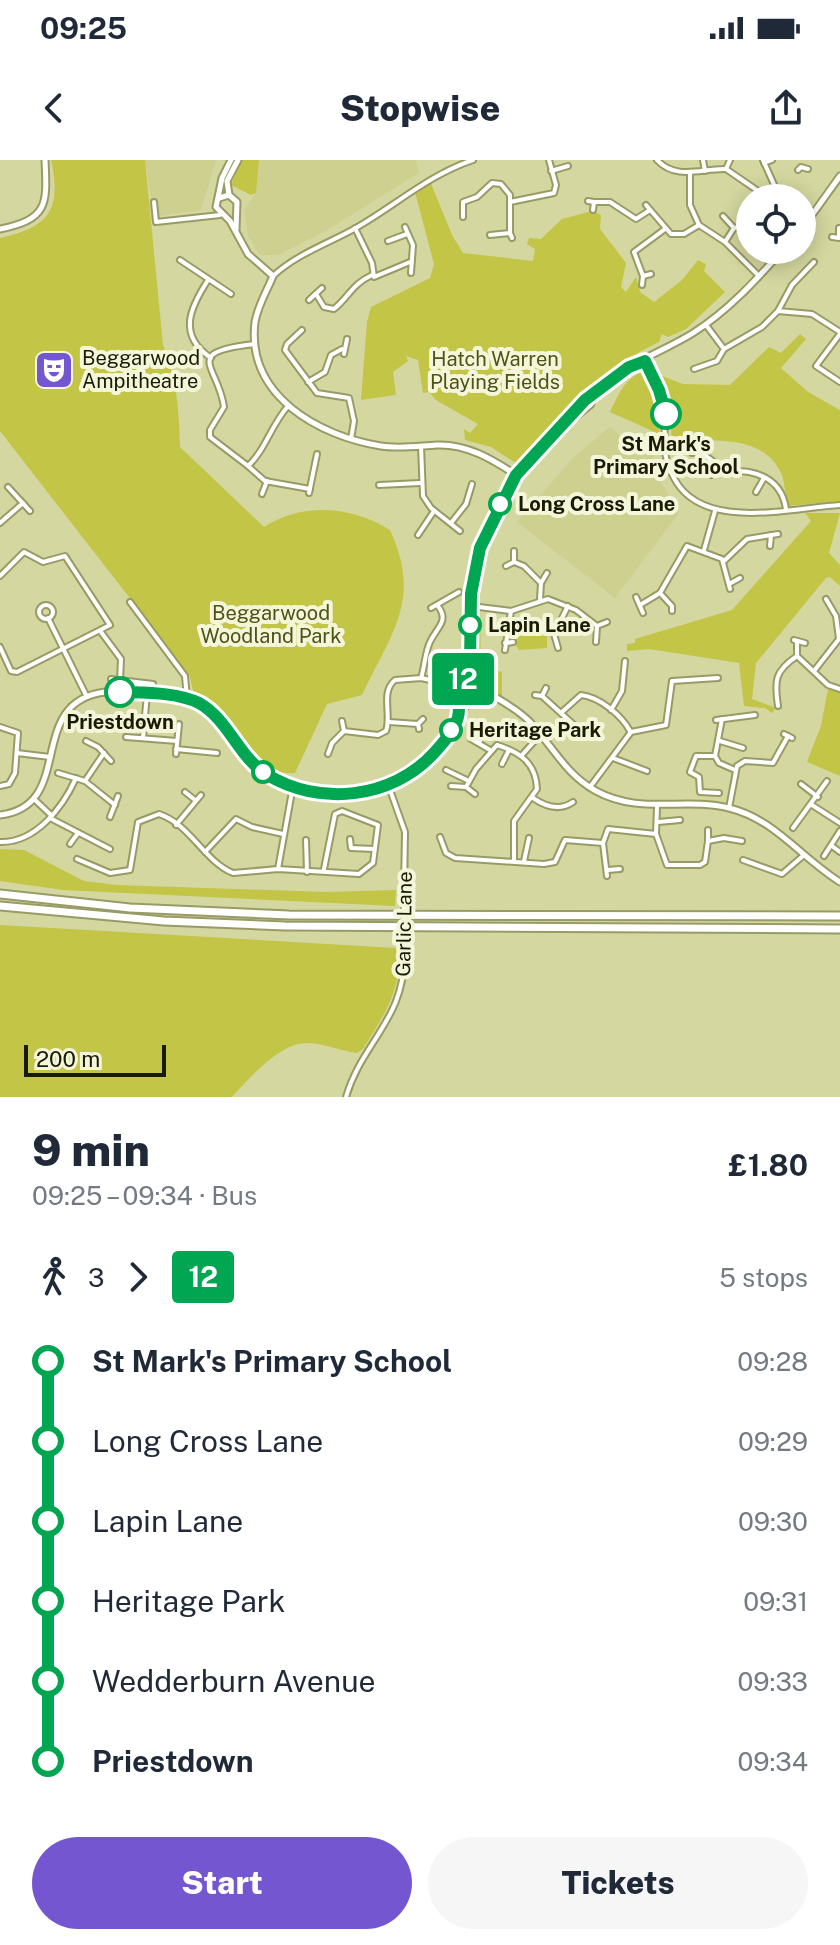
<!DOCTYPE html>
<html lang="en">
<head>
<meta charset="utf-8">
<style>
  :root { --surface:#fff; --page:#f6f6f7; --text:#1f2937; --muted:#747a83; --accent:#7456d0 }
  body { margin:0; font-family:"Public Sans",sans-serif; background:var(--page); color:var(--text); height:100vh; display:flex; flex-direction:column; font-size:30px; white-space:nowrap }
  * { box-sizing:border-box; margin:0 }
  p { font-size:26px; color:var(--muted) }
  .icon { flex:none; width:44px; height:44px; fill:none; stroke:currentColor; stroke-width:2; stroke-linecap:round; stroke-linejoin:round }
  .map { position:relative; height:937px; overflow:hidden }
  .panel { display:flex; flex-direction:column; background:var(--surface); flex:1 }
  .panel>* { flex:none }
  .badge { padding:0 16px; border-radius:6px; font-size:28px; line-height:52px }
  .buttons { position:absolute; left:736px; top:24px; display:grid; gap:16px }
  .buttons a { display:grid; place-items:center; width:80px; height:80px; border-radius:50%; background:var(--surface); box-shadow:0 4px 20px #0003; font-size:40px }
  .scale { position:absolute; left:24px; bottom:20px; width:142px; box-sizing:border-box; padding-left:8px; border:4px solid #1a1a05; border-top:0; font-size:22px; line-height:28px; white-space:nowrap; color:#1a1a05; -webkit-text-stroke:6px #f4f6da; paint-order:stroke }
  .map>.badge { position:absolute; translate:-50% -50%; box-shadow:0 0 0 4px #fff }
  .legs { display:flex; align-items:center; gap:12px; height:88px; padding:0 32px; font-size:26px }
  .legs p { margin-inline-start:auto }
  .headline { display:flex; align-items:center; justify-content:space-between; height:136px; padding:0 32px }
  h1 { font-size:44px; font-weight:800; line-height:60px }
  .cta { display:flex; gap:16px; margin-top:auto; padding:16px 32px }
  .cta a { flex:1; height:92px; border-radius:48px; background:var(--accent); color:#fff; font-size:32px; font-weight:800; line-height:92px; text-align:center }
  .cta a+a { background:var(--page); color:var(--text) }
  ul { padding:0 32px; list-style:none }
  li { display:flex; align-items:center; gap:28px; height:80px; font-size:30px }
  li i { display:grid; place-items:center; width:12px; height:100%; margin:0 10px; background:currentColor }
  li i::after { content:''; width:20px; height:20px; margin:-10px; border:6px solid; border-radius:50%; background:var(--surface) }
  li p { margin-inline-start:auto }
  li:first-child i { background:linear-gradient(#0000 50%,currentColor 0) }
  li:last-child i { background:linear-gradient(currentColor 50%,#0000 0) }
  .status { display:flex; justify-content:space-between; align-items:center; height:56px; padding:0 40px; background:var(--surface); direction:ltr }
  .status svg { height:22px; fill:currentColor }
  header { display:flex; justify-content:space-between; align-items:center; height:104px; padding:0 32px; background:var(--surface); font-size:36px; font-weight:800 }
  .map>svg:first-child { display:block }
  .built { fill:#cdd08f }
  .green { fill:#c3c546 }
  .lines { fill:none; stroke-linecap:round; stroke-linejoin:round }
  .street-casing { stroke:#989b65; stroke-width:8 }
  .secondary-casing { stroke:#989b65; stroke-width:9 }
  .highway-casing { stroke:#989b65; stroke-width:11 }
  .street { stroke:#fff; stroke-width:4 }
  .secondary { stroke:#fff; stroke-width:5 }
  .highway { stroke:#fff; stroke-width:7 }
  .street-bridge-casing { stroke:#989b65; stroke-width:8; stroke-linecap:butt }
  .street-bridge { stroke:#fff; stroke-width:4 }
  .line-1-casing { stroke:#fff; stroke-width:18 }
  .line-1 { stroke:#00a651; stroke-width:12 }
  .stop-1-dot { fill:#fff; stroke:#00a651; stroke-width:4 }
  .labels { text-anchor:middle; stroke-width:8; stroke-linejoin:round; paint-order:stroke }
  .poi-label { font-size:20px; fill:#1a1a05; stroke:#f4f6da; text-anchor:start }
  .park-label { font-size:20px; fill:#505115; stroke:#f4f6da }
  .stop-label { font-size:20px; font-weight:bold; fill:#1a1a05; stroke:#f4f6da; text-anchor:start }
  .street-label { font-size:20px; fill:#1a1a05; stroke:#f4f6da }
</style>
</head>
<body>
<div class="status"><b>09:25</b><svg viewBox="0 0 49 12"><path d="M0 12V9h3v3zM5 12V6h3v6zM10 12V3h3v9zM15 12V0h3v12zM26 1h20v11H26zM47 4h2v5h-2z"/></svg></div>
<header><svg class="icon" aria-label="back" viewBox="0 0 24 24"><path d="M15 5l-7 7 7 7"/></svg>Stopwise<svg class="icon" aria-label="share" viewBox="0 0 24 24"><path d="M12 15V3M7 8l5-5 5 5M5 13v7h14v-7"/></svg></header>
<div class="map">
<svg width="840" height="937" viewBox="0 0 840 937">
  <rect width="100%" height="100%" fill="#d4d79f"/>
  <g class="built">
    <polygon points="145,0 216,0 201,50 158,56 151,40"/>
    <polygon points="259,0 416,0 419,13 329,69 278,95 260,95 248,76 244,50 256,33"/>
    <polygon points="610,267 628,282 640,279 651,290 660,320 679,353 615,438 517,362 575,296"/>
  </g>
  <g class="green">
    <path d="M51,0H145L163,185C177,220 179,250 180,287L264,367C302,342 352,346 390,370C422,440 392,472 362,535L327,544L295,613C254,617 240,572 215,549C209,543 201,539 194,535L190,517L160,477L0,271V78C49,67 62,50 51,0Z"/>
    <polygon points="242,0 259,0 256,33 251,35 231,25"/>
    <path d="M430,21L452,75L463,93L533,101L535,89L527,84L529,78L541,79L562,59L592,51L601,55L600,69L626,103L621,127L626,132L636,117L640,132L654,142L682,120L698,100L706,104L704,111L725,132L686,169L668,177L662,174L659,182C601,208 562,259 519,305L491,287L465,280L464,269L470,273L478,264L436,240L429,232L423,233L418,200L406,196L408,201L393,212L396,235L361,240L367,162L371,147L430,118L434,104L415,32Z"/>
    <path d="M800,174L806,179L781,208L808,232L840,250V341L787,346C785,334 785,318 779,309C759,273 706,281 672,282L670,255L657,214L683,224L730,225L769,187L781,193Z"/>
    <path d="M645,210L660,245L659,274L610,252C619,234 623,220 645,210Z"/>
    <polygon points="805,353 840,353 829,393 840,405 840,426 830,417 826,418 756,503 752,539 776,548 772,553 765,548 744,546 739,503 649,489 627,491 627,484 635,483 635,479 732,450 811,361"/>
    <path d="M474,450H480L481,507L502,512V537C463,514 472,491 474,450Z"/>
    <polygon points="516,473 547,476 547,488 519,490 514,482"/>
    <polygon points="828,529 840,531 840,616 807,602 821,566"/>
    <polygon points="0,689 24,690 84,721 117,725 327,732 396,730 395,746 63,730 0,721"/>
    <path d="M0,765L396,788C406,825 382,858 363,889L357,893C341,891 323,883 307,883C281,882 248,919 232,937H0Z"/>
  </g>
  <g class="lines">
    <defs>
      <g id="street">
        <path d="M657,0C677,21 702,8 726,9L761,33"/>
        <polyline points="703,0 705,11"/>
        <polyline points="763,0 780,38"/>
        <polyline points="764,3 772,0"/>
        <polyline points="726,9 730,0"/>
        <polyline points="798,10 801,7 808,9"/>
        <polyline points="551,11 568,6"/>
        <polyline points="690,14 690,45 699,65 725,82 759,116"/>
        <polyline points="588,41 594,42 593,50"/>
        <polyline points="154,42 156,62 220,55"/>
        <polyline points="510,42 554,33 556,25 549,0"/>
        <polyline points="594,42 610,42 636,59 650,50"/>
        <polyline points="646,45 671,74 684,74 699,65"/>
        <polyline points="723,56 734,68 750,65"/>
        <polyline points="463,57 463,42 477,37 492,23 501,24 510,35 510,73"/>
        <polyline points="405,67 413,85 411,113"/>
        <polyline points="355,68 372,103 374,117 410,102"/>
        <polyline points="490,75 510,73 512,78"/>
        <polyline points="832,77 839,78 839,68"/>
        <polyline points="388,81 407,74"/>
        <polyline points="725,82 734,68"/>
        <polyline points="180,100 231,134"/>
        <path d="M273,116C297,94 327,84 354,69C395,46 428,15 473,0"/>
        <polyline points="643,116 634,92 665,69"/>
        <path d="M208,120C190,148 177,175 211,198"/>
        <polyline points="642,125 643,116 651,114"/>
        <path d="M316,134L324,147L334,149C350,136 351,125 372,115"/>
        <polyline points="309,140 322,128"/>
        <polyline points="778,151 792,125 814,102"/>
        <polyline points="706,165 724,189 762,167 778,151 812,154 840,172"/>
        <polyline points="302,170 287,184 285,190 317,233 349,238 354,261 351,279"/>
        <polyline points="840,174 816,206 840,222"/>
        <path d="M255,184C181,192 218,205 224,247L210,270V277L248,306C266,289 270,267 288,246"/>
        <polyline points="344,194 347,179"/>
        <path d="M645,201C662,236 665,250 665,289C665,298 670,311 674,318C702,372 790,348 840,345"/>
        <polyline points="694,209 717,201 724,189"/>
        <polyline points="308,222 325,212 331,195 342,189"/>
        <polyline points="421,286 423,336 431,348 460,371"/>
        <path d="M692,293C705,291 713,303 724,309C733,313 740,310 749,312C770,316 783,328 786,349"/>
        <polyline points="248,306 265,321 310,329"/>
        <polyline points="711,315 718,305"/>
        <polyline points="379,325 420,323"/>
        <polyline points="8,327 30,351"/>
        <polyline points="756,332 764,318"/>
        <polyline points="309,333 317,294"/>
        <polyline points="262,334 267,321"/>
        <polyline points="0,363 23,343"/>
        <polyline points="451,363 466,344 472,324"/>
        <polyline points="418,375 434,351"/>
        <polyline points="770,386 771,375"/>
        <polyline points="704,390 715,351"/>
        <polyline points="724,401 747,379 778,374"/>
        <polyline points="514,402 524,406 541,423"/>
        <polyline points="506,406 514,402 514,391"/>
        <polyline points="0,416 24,392 43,402 65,396 110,465 17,512 11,511 0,487"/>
        <polyline points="729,424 740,418"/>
        <polyline points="660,433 672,446 672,451"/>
        <polyline points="636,437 643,453"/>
        <polyline points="540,439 541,423 547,413"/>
        <polyline points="130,442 185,516 187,538"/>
        <circle cx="46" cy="452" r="7"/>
        <polyline points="640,445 660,433 687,386 722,399 730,429"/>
        <polyline points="471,446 511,451 548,439 576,450 597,466"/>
        <polyline points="431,448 459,432"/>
        <polyline points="48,458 87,537"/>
        <polyline points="101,472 121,499 120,521"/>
        <polyline points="794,480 805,483"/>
        <polyline points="797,481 797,496 828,525 840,529"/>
        <polyline points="596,482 597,466 607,462"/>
        <polyline points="505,483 513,482"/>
        <polyline points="558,488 554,474 568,446"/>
        <polyline points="505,490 511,451"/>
        <polyline points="814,511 839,479 836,456 826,439"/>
        <path d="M421,518C425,506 425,490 431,480C438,466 449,461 438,446"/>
        <polyline points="111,519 153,524"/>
        <polyline points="535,535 542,536 546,528"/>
        <polyline points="542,536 584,574"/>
        <path d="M778,546C774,520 775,511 797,496"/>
        <polyline points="611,550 622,531 625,501"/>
        <path d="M562,552L581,535C600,537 622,556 630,571"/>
        <polyline points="716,560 755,555"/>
        <polyline points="389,562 418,564"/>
        <polyline points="0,567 18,573 15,613 9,624 0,626"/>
        <polyline points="419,569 418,564 423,559"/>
        <path d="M344,571L378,575L386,571C392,555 380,532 395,520L421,518L457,526"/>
        <polyline points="784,574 792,578"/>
        <polyline points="126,577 177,581"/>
        <polyline points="143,578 147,534"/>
        <polyline points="471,579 490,590"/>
        <polyline points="86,581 98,587 111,601"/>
        <polyline points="720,581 743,588"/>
        <polyline points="479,583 484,571"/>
        <polyline points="176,589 217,593"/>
        <polyline points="17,593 50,597"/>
        <polyline points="176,594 179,564"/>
        <polyline points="328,594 332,583 344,571 342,561"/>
        <polyline points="522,595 540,575"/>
        <polyline points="715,596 722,559"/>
        <polyline points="613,598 647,611"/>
        <polyline points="502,604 509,590"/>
        <polyline points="446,610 469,621"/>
        <polyline points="58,613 85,621 115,645"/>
        <polyline points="85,621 104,593"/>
        <polyline points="801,624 818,637"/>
        <polyline points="451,626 466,627 475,634"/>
        <polyline points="389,627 405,672 404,730"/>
        <path d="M466,627L476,609L497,585C520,592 536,603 537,629L514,661V700"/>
        <polyline points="590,627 631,572 666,565 672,521 718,518"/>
        <polyline points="185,632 195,640"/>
        <polyline points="719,633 700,632 699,617 690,612 696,596 715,596 719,603 735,610"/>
        <path d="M533,638C546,647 560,651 573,642"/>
        <polyline points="34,639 52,656"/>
        <polyline points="812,645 840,663"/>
        <polyline points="657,647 656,674 667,705 700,705 705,702 708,681 724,678 742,681"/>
        <polyline points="729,648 737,606 745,601 773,603 788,576"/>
        <polyline points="110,657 118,636"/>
        <polyline points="50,658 110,689"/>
        <polyline points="658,662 680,660"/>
        <polyline points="176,665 201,635"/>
        <polyline points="793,668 827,621"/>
        <polyline points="708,670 708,681"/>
        <polyline points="440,677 446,693 455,698 544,704 555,702 565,680 603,683"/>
        <polyline points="350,679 351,688 374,689"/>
        <polyline points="306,680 307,712"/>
        <path d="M0,682C36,683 63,647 76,618"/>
        <polyline points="70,684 78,673"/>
        <polyline points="832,686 840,692"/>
        <polyline points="205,692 236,659 252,667 283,674"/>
        <polyline points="824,696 840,671"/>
        <path d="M77,699L110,713L130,710L138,662L159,654C190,664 204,701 233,713L278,709L359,714L373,703L378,665L342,651L335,654L324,709"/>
        <polyline points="743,700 782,714 804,695"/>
        <polyline points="524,701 529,678"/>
        <polyline points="278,709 293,626"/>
        <polyline points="607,710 620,709"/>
        <polyline points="607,716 603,683 608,669 656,674"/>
        <path d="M346,937C362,882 406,858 404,794"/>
      </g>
      <g id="secondary">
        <path d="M231,0L222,18L216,47L230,61L248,94L273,116C267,131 258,145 255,162C246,236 319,276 381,286C400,289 418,286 437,285C467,284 492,299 516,315"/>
        <polyline points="229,35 227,21 238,0"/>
        <polyline points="219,38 229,35 237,42 236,70"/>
        <path d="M0,69C49,59 47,44 45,0"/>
        <polyline points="802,69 840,16"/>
        <polyline points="558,271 590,245 596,234"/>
        <path d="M472,521C454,382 516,290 624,211C645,196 671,187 693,173C728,151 756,120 783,90"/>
        <path d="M478,526C495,538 514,546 529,561C552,585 565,614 596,631C640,655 683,637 729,648C775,659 801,698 840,722"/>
        <polyline points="467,542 491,536"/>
        <polyline points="459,554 460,540 456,528 469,505"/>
        <path d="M0,655C77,646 24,542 105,532C137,528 191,530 215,556C231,572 241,593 258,608C304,646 384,642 427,601C445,584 454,562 469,542"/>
      </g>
      <g id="highway">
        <polyline points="0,734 130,748 289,755 840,756"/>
        <polyline points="0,746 164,761 285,766 840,769"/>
      </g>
    </defs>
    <use href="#street" class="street-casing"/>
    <use href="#secondary" class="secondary-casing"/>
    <use href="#highway" class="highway-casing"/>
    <use href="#street" class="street"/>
    <use href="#secondary" class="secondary"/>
    <use href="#highway" class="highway"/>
    <defs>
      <polyline id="street-bridge" points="404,730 404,794"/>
    </defs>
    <use href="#street-bridge" class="street-bridge-casing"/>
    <use href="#street-bridge" class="street-bridge"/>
  </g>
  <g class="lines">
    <defs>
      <path id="line-1" d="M120,532C145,533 176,532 199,543C228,559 238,596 266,614C319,647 392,639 434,593C443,583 455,570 458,557C461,546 457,539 456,528L470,504L471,434L480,388L516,315L585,240L629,207L645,201L659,230L666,254"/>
    </defs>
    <use href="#line-1" class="line-1-casing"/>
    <use href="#line-1" class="line-1"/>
  </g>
  <defs>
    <symbol id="theatre-square" viewBox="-11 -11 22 22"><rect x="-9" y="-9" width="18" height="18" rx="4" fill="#7456d0" stroke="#f4f6da"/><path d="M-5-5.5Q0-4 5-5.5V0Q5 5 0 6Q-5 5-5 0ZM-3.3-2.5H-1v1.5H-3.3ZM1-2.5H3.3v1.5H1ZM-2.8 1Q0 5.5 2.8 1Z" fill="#fff"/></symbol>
  </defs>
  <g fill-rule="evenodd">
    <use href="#theatre-square" x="32" y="188" width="44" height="44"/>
  </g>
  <g class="stop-1-dot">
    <circle cx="666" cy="254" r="14"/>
    <circle cx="500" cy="344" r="10"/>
    <circle cx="470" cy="465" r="10"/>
    <circle cx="120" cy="532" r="14"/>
    <circle cx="451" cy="570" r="10"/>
    <circle cx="263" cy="612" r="10"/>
  </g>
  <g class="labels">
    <g class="poi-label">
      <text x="82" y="205">Beggarwood<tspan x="82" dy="23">Ampitheatre</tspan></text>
    </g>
    <g class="park-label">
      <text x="495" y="206">Hatch Warren<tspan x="495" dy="23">Playing Fields</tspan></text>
      <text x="271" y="460">Beggarwood<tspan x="271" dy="23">Woodland Park</tspan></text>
    </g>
    <g class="stop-label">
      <text x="666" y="291" text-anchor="middle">St Mark's<tspan x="666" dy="23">Primary School</tspan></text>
      <text x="518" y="351">Long Cross Lane</text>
      <text x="488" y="472">Lapin Lane</text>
      <text x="120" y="569" text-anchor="middle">Priestdown</text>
      <text x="469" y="577">Heritage Park</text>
    </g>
    <g class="street-label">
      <text transform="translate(404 764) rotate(-89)" y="7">Garlic Lane</text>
    </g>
  </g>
</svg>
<div class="buttons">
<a><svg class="icon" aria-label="locate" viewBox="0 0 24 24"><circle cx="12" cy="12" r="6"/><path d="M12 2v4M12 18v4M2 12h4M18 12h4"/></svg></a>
</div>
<div class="scale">200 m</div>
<b class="badge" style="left:463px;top:519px;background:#00a651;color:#fff">12</b>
</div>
<section class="panel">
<div class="headline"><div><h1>9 min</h1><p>09:25 – 09:34 · Bus</p></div><b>£1.80</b></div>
<div class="legs"><svg class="icon" aria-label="walk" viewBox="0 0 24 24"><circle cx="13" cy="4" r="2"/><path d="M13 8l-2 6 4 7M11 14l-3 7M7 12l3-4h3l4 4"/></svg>3<svg class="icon" aria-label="forward" viewBox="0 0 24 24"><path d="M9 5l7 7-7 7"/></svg><b class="badge" style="background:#00a651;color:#fff">12</b><p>5 stops</p></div>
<ul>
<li><i style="color:#00a651"></i><b>St Mark's Primary School</b><p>09:28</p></li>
<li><i style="color:#00a651"></i><span>Long Cross Lane</span><p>09:29</p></li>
<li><i style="color:#00a651"></i><span>Lapin Lane</span><p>09:30</p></li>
<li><i style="color:#00a651"></i><span>Heritage Park</span><p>09:31</p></li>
<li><i style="color:#00a651"></i><span>Wedderburn Avenue</span><p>09:33</p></li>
<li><i style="color:#00a651"></i><b>Priestdown</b><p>09:34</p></li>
</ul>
<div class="cta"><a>Start</a><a>Tickets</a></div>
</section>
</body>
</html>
